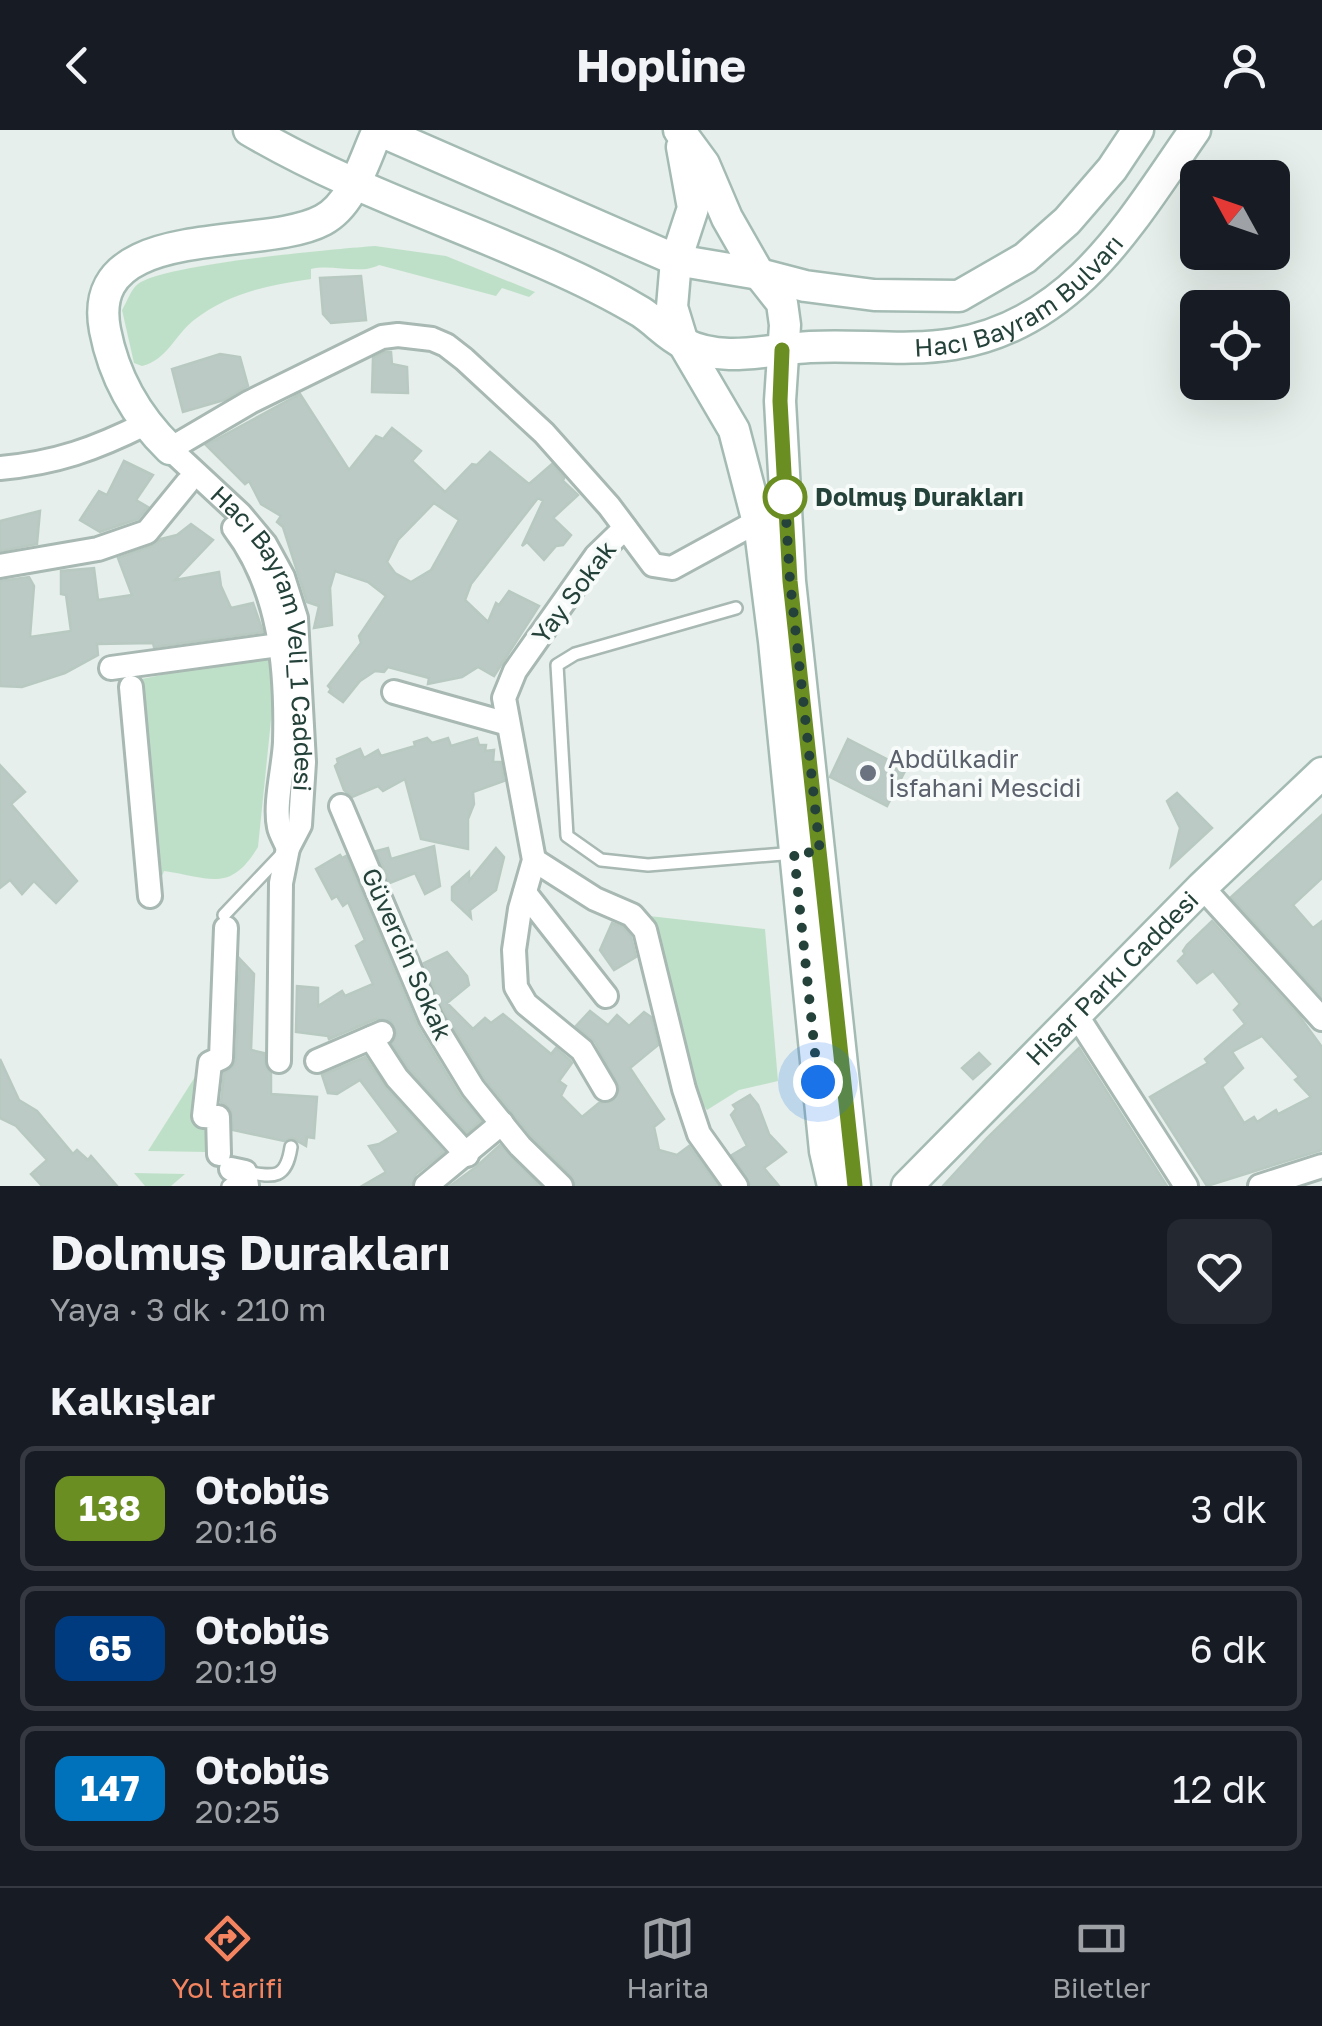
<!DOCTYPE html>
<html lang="tr">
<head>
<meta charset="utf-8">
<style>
  :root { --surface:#171b24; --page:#242831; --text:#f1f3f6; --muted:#9ea1a6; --line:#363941; --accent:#f4845f }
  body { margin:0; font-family:"Golos Text",sans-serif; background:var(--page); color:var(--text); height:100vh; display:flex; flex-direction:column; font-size:38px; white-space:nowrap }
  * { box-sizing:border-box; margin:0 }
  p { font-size:32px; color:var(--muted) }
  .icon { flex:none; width:55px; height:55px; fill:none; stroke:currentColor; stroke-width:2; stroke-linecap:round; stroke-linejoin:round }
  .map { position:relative; height:1056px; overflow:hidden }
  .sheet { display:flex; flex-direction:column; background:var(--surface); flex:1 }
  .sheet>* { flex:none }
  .badge { padding:0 20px; border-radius:15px; font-size:35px; line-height:65px }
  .needle { width:65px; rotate:310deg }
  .tools { position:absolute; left:1180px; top:30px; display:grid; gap:20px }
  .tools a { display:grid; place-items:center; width:110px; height:110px; border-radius:15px; background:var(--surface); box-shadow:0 10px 40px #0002; font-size:50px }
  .you { position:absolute; width:50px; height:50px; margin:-25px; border:8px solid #fff; border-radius:50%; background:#1a73e8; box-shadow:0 0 0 15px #1a73e833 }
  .map>.badge { position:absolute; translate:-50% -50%; box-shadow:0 0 0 5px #fff }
  h2 { padding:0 50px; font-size:38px; line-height:90px }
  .round { display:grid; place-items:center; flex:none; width:105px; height:105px; border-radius:15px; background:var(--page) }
  .summary { display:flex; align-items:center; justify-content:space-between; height:170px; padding:0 50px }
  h1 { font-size:48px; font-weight:700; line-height:75px }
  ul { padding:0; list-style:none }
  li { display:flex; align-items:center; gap:30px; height:125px; margin:0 20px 15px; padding:0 30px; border:5px solid var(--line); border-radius:15px }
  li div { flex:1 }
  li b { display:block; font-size:38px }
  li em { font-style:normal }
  li .badge { min-width:110px; font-weight:700; text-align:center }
  header { display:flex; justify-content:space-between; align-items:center; height:130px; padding:0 50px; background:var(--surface); font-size:45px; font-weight:700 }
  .tab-bar { display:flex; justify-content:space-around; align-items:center; height:140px; border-top:2px solid var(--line); background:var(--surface); font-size:28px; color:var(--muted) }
  .tab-bar a { display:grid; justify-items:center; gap:5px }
  .tab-bar .current { color:var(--accent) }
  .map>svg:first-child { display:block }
  .green { fill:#bfe0c8 }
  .building { fill:#bbcac4; stroke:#b8c9c2; stroke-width:2.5; fill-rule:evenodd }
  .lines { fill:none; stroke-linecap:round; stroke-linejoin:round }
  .lane-casing { stroke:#a8b8b2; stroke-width:16 }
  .street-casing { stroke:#a8b8b2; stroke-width:28 }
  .secondary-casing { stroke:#a4bbb3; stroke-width:35 }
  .lane { stroke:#fff; stroke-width:11 }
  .street { stroke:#fff; stroke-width:22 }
  .secondary { stroke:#fff; stroke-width:30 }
  .line-casing { stroke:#fff; stroke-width:22 }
  .line { stroke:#6b8e23; stroke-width:15 }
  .walk { stroke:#24423a; stroke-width:10; stroke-dasharray:0 18 }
  .stop-dot { fill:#fff; stroke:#6b8e23; stroke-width:5 }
  .worship-dot { fill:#6b7280; stroke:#f7fbf9; stroke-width:4 }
  .labels { text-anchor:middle; stroke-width:8; stroke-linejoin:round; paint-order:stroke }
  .street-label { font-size:25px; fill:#24423a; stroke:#f7fbf9 }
  .stop-label { font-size:25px; font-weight:bold; fill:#24423a; stroke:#f7fbf9; text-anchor:start }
  .worship-label { font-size:25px; fill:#5b616d; stroke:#f7fbf9; text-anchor:start }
</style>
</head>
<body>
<header><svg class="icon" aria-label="back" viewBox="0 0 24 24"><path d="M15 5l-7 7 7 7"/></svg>Hopline<svg class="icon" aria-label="person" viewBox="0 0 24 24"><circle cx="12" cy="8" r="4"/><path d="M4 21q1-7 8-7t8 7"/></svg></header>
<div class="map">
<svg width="1322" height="1056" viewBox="0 0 1322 1056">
  <rect width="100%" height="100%" fill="#e6efeb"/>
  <g class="green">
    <path d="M375,116L446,126L535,162L529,167L502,158L496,166L379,135C361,145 332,134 311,139V149C268,155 229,163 194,190C175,205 167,230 142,236L134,233L122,180C127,172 131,159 138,154C164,134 335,119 375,116Z"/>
    <path d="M267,523L275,531V551L258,717C230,763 211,748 164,741L155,764L137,550Z"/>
    <polygon points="649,786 765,799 778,951 739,960 707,980 694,963 660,817"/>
    <polygon points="200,939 209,991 207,1022 148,1021"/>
    <polygon points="134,1043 185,1044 171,1056 145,1056"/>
  </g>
  <g class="building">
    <polygon points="361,146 366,190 331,193 323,184 320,148"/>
    <polygon points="385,222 391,222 392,234 407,237 408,263 372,262 373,228"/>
    <polygon points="220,224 240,227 248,256 224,270 183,282 172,239"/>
    <path d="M300,264L349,340L376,306L383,309L392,298L421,321L412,331L445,362L472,334L477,335L490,322L529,354L552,334L564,348L563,351L578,365L553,388L571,405L563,415L556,416L544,430L527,412L522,416L543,371L538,368L471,454L465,470L488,492L496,473L499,475L509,461L539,476L494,546L478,537L462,547L428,554L429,548L388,537L384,542L375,541L360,551L343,572L329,562L331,559L328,556L361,513L359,506L386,466L368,452L335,441L330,458L332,495L314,498L319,476L307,472L283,397L277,392L281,386L261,374L249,351L245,354L206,315ZM434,373L459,390L431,440L411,452L395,443L387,432L398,410Z"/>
    <polygon points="124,331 153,345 136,370 148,377 138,389 100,402 80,390 99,361 107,365"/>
    <polygon points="40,381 37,414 0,421 0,391"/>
    <polygon points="191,394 213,410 175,450 219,442 221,456 231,478 253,473 263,502 154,517 153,513 97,514 98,525 65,543 22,557 0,556 0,451 29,447 34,456 30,507 71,501 66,465 61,464 61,441 94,438 98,470 132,465 118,428 152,416 161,409 177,405"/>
    <polygon points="427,608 432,613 448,608 451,616 477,608 479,615 486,615 485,621 494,620 493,632 501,632 504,651 473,662 474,674 468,689 468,719 421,709 405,649 383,661 378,656 352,667 344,660 335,636 338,633 337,629 360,619 364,628 378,620 381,626 415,616 414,612"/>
    <polygon points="848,609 906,639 887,676 830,647"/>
    <polygon points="0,635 25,662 11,674 77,751 56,773 34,751 22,764 10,750 0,758"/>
    <polygon points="1177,663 1212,698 1171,736 1180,698 1167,671"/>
    <polygon points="1322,685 1322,748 1293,775 1313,798 1322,791 1322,867 1231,767"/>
    <polygon points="434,716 440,756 425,764 415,743 390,753 376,721 388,718 391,729"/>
    <polygon points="496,718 504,727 496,760 470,780 471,788 452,770 452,757 469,742 469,751"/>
    <polygon points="340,725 342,728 346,726 418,897 460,966 481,991 467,1003 409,939 392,913 397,904 390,890 376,889 329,909 328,906 296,902 297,856 318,858 318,876 342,861 345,866 373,854 356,816 365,810 348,772 343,776 337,766 332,769 316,739"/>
    <path d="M1212,791L1300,887L1322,917V1020L1207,1056L1150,967L1208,933L1205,929L1245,894L1234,880L1240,874L1213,841L1197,853L1178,831L1185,824L1183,821L1187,815ZM1262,906L1299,947L1295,950L1311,967L1278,984L1276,980L1257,992L1254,987L1244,993L1222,957L1243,938L1232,922Z"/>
    <polygon points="612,793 623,797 631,807 636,827 614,840 600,820"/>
    <polygon points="447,822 467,846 469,855 447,873 473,899 485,888 491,893 503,884 551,924 556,918 570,930 572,933 559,951 566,956 561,966 582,987 599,973 613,971 620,958 595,912 576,896 590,881 608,895 617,885 629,896 644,882 651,887 658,915 630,938 664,989 654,997 659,1020 677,1025 689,1016 718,1056 576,1056 571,1045 531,1006 485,949 444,882 424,833"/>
    <polygon points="240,829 254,844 251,920 264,923 266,937 271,943 271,964 317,967 314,1008 307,1007 306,1016 292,1008 284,1011 233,1000 231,980 221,972 224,943 233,937 236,929"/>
    <polygon points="1079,918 1167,1056 943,1056 987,1008"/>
    <polygon points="979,923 990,934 973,949 962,938"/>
    <polygon points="365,927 386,958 444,1022 416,1044 411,1056 362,1056 386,1042 369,1016 379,1014 399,1002 360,950 337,964 328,963 322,945"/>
    <polygon points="0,929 19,970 37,981 73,1024 77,1020 88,1030 91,1026 117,1056 42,1056 31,1044 47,1030 16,996 0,988"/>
    <polygon points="750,965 758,975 769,1004 786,1022 764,1038 779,1056 751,1056 732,1025 747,1016 731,985 736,979 733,975"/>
    <polygon points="500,1015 540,1056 450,1056 476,1037"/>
  </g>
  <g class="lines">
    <defs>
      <g id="lane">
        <polyline points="736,478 575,524 557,535 567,706 601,730 648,735 795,723"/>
        <polyline points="224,785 281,725"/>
        <path d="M228,1056L245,1042C274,1047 286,1050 291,1017"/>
      </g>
      <g id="street">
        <polyline points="170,319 250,272 382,207 398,205 432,209 446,215 464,229 544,303 609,376 653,435 672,438 758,391"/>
        <path id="s1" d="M170,319L240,384L265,414L283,447L296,488L304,632L300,695L288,718L281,753L279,931"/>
        <path d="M0,338C56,333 95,319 145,294"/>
        <path d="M234,398C280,458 287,538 285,612C284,636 274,674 279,697C280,703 285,711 288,718"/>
        <polyline points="0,436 98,419 147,402 187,353"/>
        <polyline points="111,538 294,513"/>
        <polyline points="131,557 150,766"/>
        <polyline points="394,562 508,594"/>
        <polyline points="341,676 431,889 473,958 520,1016 561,1056"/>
        <polyline points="534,730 595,769 632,785 645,800 684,959 699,1004 736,1056"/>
        <polyline points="1202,757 1322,889"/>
        <polyline points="525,763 606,866"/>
        <polyline points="1077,886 1186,1056"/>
        <polyline points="371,908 397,948 467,1025"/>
        <polyline points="317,931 382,903"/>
        <polyline points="605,959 582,920 526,874 516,857 514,820 520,779 534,730 504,568 515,541 596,426 625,398"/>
        <polyline points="219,1024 218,987 204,986 210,933 221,928 226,798"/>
        <polyline points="231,1039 245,1042 247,1056"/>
        <polyline points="426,1056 502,993"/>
        <polyline points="1260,1056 1322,1036"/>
      </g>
      <g id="secondary">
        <path id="s2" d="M249,0C342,55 447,90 546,134C578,148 611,164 641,182C655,191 668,206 683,213C724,234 768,219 810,217C858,214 906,222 954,214C1074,194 1131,92 1195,0"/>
        <polyline points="378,0 676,130 759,144 805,156 874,165 959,166 1025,128 1067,91 1112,39 1138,0"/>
        <polyline points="679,0 704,34 727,88 759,144 782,173 785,195 780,271 790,451 855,1056"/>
        <polyline points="682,17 693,78 676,130 672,177 683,213 734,300 760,400 774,511 825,1021 833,1056"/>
        <path d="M170,319C136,286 114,247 105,200C84,89 262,123 323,90C353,74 364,30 378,0"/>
        <path id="s3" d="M907,1056L1202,757L1322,643"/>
      </g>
    </defs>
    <use href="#lane" class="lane-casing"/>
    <use href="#street" class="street-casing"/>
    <use href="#secondary" class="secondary-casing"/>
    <use href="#lane" class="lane"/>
    <use href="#street" class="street"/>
    <use href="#secondary" class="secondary"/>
  </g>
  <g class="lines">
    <defs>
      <polyline id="line" points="782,220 780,271 790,451 855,1056"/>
    </defs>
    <use href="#line" class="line-casing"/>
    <use href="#line" class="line"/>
    <polyline class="walk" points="785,367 784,353 790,451 820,722 794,723 818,952"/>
  </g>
  <circle class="stop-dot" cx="785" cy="367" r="20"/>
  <circle class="worship-dot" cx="868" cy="643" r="10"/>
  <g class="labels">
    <g class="street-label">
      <text dy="9" stroke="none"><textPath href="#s2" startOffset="838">Hacı Bayram Bulvarı</textPath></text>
      <text transform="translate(574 462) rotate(-53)" y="9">Yay Sokak</text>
      <text dy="9" stroke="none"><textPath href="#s1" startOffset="225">Hacı Bayram Veli_1 Caddesi</textPath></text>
      <text transform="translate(407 824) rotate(66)" y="9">Güvercin Sokak</text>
      <text dy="9" stroke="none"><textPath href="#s3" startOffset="292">Hisar Parkı Caddesi</textPath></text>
    </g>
    <g class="stop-label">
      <text x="815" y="376">Dolmuş Durakları</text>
    </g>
    <g class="worship-label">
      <text x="888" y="638">Abdülkadir<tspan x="888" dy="29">İsfahani Mescidi</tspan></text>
    </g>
  </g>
</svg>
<div class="tools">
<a><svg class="needle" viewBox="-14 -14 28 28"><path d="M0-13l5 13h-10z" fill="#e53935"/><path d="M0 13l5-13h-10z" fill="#9ea1a6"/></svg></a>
<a><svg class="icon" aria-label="locate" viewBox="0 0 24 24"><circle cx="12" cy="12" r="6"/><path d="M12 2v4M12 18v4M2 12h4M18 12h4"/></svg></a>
</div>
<div class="you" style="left:818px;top:952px"></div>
</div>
<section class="sheet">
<div class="summary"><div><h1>Dolmuş Durakları</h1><p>Yaya · 3 dk · 210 m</p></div><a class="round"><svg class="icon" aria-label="heart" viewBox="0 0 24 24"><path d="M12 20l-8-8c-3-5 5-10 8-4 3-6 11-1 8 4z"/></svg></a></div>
<h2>Kalkışlar</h2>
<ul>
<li><span class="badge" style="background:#6b8e23;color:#fff">138</span><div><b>Otobüs</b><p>20:16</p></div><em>3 dk</em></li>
<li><span class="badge" style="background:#003b80;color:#fff">65</span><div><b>Otobüs</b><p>20:19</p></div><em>6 dk</em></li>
<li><span class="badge" style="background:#0072bc;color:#fff">147</span><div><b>Otobüs</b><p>20:25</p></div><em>12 dk</em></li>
</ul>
</section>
<nav class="tab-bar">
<a class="current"><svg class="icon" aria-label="directions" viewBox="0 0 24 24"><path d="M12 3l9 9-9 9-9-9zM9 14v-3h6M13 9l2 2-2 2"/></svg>Yol tarifi</a>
<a><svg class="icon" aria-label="map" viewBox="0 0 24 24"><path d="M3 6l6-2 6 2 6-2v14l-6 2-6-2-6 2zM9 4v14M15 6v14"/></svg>Harita</a>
<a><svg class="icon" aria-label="tickets" viewBox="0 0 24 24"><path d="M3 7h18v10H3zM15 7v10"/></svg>Biletler</a>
</nav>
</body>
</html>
